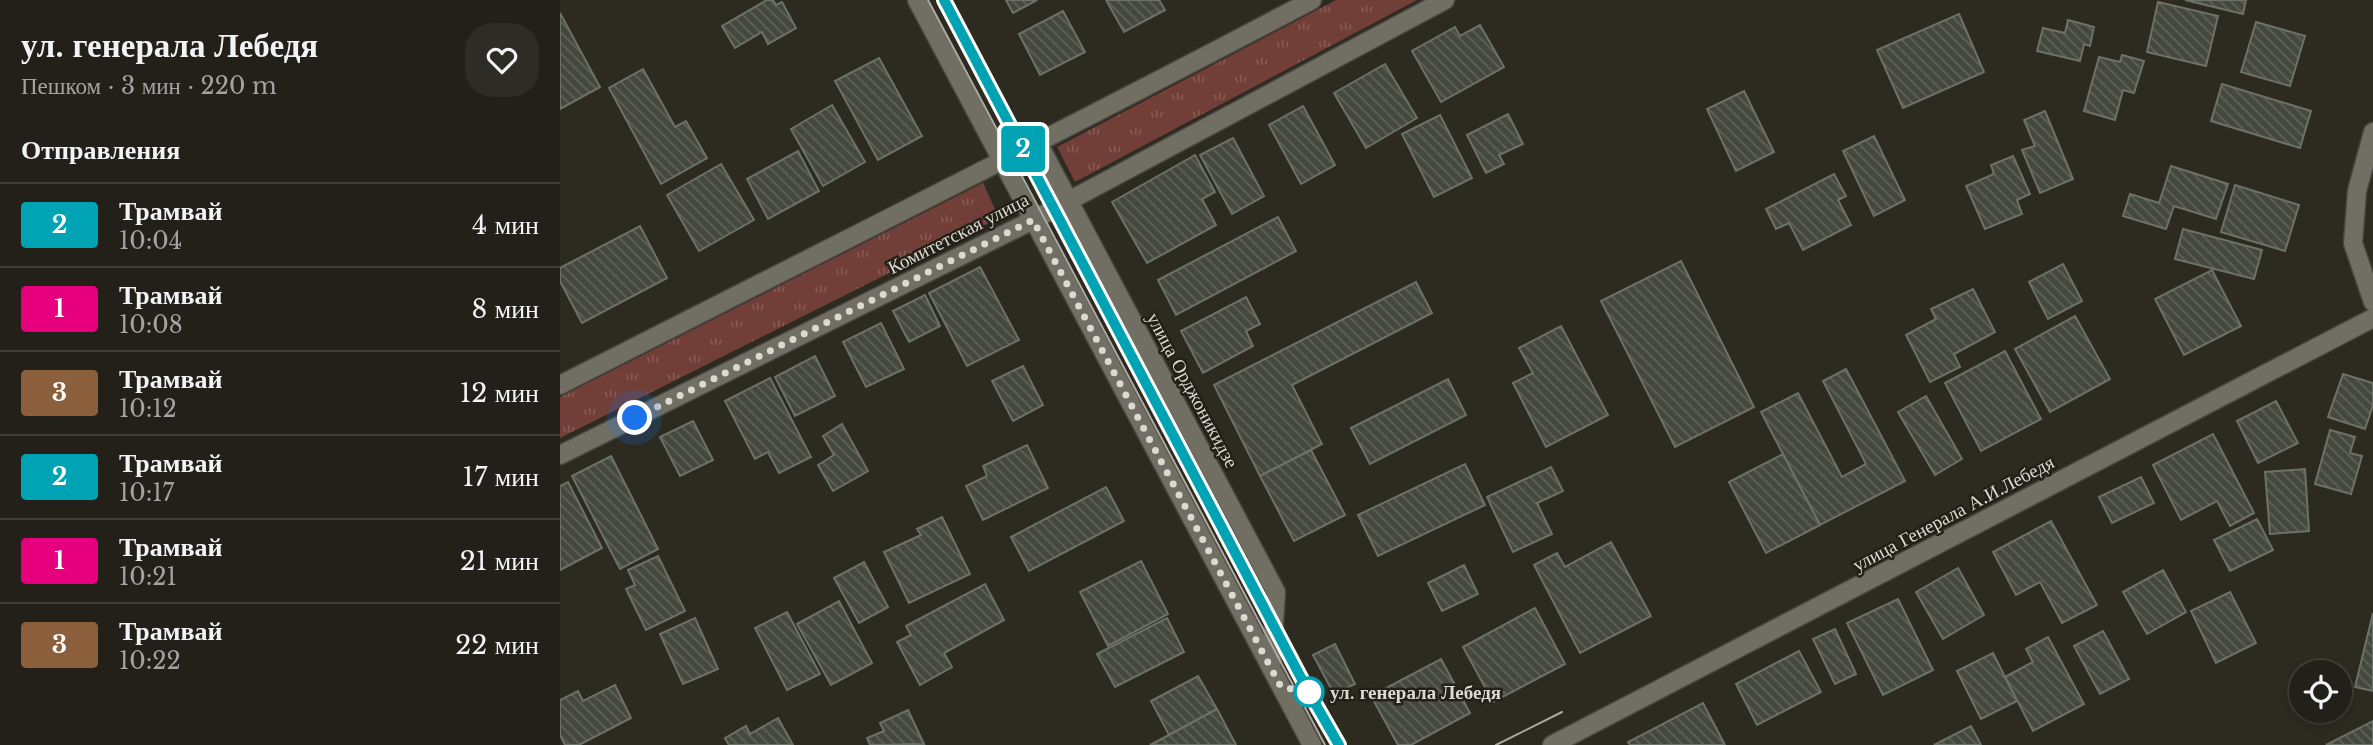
<!DOCTYPE html>
<html lang="ru">
<head>
<meta charset="utf-8">
<style>
  :root { --surface:#222018; --page:#2e2d25; --text:#f1f3f6; --muted:#a2a3a2; --line:#3f3e37 }
  body { margin:0; font-family:"Libre Baskerville",serif; background:var(--page); color:var(--text); height:100vh; display:flex; flex-direction:column; font-size:26px; white-space:nowrap }
  * { box-sizing:border-box; margin:0 }
  p { font-size:23px; color:var(--muted) }
  .icon { flex:none; width:38px; height:38px; fill:none; stroke:currentColor; stroke-width:2; stroke-linecap:round; stroke-linejoin:round }
  .map { position:relative; flex:1; overflow:hidden }
  .sheet { display:flex; flex-direction:column; background:var(--surface); width:560px }
  .sheet>* { flex:none }
  .badge { padding:0 14px; border-radius:5px; font-size:24px; line-height:46px }
  .controls { position:absolute; left:1729px; top:660px; display:grid; gap:14px }
  .controls a { display:grid; place-items:center; width:63px; height:63px; border-radius:50%; background:var(--surface); box-shadow:0 4px 10px #0003,0 0 0 2px var(--line); font-size:35px }
  .you { position:absolute; width:35px; height:35px; margin:-18px; border:5px solid #fff; border-radius:50%; background:#1a73e8; box-shadow:0 0 0 10px #1a73e833 }
  .map>.badge { position:absolute; translate:-50% -50%; box-shadow:0 0 0 4px #fff }
  h2 { padding:0 21px; font-size:26px; line-height:63px }
  .round { display:grid; place-items:center; flex:none; width:74px; height:74px; border-radius:28px; background:var(--page) }
  .summary { display:flex; align-items:center; justify-content:space-between; height:119px; padding:0 21px }
  h1 { font-size:33px; font-weight:800; line-height:52px }
  ul { padding:0; list-style:none }
  li { display:flex; align-items:center; gap:21px; height:84px; padding:0 21px; border-top:2px solid var(--line) }
  li div { flex:1 }
  li b { display:block; font-size:26px }
  li em { font-style:normal }
  li .badge { min-width:77px; font-weight:700; text-align:center }
  main { display:flex; flex:1; min-height:0 }
  .map>svg:first-child { display:block }
  .grass { fill:url(#grass-tufts) }
  .building { fill:url(#building-back-hatch); stroke:#6d7268; stroke-width:2 }
  .lines { fill:none; stroke-linecap:round; stroke-linejoin:round }
  .street-casing { stroke:#48463e; stroke-width:21 }
  .secondary-casing { stroke:#48463e; stroke-width:21 }
  .street { stroke:#716e63; stroke-width:18 }
  .secondary { stroke:#716e63; stroke-width:18 }
  .tram { stroke:#aba9a1; stroke-width:2 }
  .line-casing { stroke:#fff; stroke-width:16 }
  .line { stroke:#00a3b4; stroke-width:10 }
  .walk { stroke:#dbd9d3; stroke-width:7; stroke-dasharray:0 12.6 }
  .stop-dot { fill:#fff; stroke:#00a3b4; stroke-width:3.5 }
  .labels { text-anchor:middle; stroke-width:5; stroke-linejoin:round; paint-order:stroke }
  .street-label { font-size:19px; fill:#dbd9d3; stroke:#232017 }
  .stop-label { font-size:19px; font-weight:bold; fill:#dbd9d3; stroke:#232017; text-anchor:start }
</style>
</head>
<body>
<main>
<section class="sheet">
<div class="summary"><div><h1>ул. генерала Лебедя</h1><p>Пешком · 3 мин · 220 m</p></div><a class="round"><svg class="icon" aria-label="heart" viewBox="0 0 24 24"><path d="M12 20l-8-8c-3-5 5-10 8-4 3-6 11-1 8 4z"/></svg></a></div>
<h2>Отправления</h2>
<ul>
<li><span class="badge" style="background:#00a3b4;color:#fff">2</span><div><b>Трамвай</b><p>10:04</p></div><em>4 мин</em></li>
<li><span class="badge" style="background:#e6007e;color:#fff">1</span><div><b>Трамвай</b><p>10:08</p></div><em>8 мин</em></li>
<li><span class="badge" style="background:#8b5e3c;color:#fff">3</span><div><b>Трамвай</b><p>10:12</p></div><em>12 мин</em></li>
<li><span class="badge" style="background:#00a3b4;color:#fff">2</span><div><b>Трамвай</b><p>10:17</p></div><em>17 мин</em></li>
<li><span class="badge" style="background:#e6007e;color:#fff">1</span><div><b>Трамвай</b><p>10:21</p></div><em>21 мин</em></li>
<li><span class="badge" style="background:#8b5e3c;color:#fff">3</span><div><b>Трамвай</b><p>10:22</p></div><em>22 мин</em></li>
</ul>
</section>
<div class="map">
<svg width="1813" height="745" viewBox="0 0 1813 745">
  <defs>
    <pattern id="grass-tufts" width="24" height="20" patternUnits="userSpaceOnUse" patternTransform="scale(1.75)"><rect width="24" height="20" fill="#723e38"/><path d="M3 7l-1-3M5 7V3M7 7l1-3M15 17l-1-3M17 17v-4M19 17l1-3" fill="none" stroke="#865954"/></pattern>
    <pattern id="building-back-hatch" width="6" height="6" patternUnits="userSpaceOnUse" patternTransform="scale(1.75)"><rect width="6" height="6" fill="#44483e"/><path d="M-1 5l2 2M0 0l6 6M5-1l2 2" fill="none" stroke="#5e6259"/></pattern>
  </defs>
  <rect width="100%" height="100%" fill="#2d2a20"/>
  <g class="grass">
    <polygon points="776,0 857,0 515,182 497,147"/>
    <polygon points="423,183 439,218 0,438 0,397"/>
  </g>
  <g class="building">
    <polygon points="207,0 213,0 216,5 222,2 236,28 208,44 202,32 175,48 162,26"/>
    <polygon points="446,0 477,0 453,13"/>
    <polygon points="546,0 599,0 605,10 564,32"/>
    <polygon points="1625,0 1686,0 1683,14"/>
    <polygon points="1598,2 1658,16 1646,66 1587,52"/>
    <polygon points="503,11 525,52 480,75 459,34"/>
    <polygon points="0,13 40,87 0,109"/>
    <polygon points="1399,14 1424,72 1343,108 1317,50"/>
    <polygon points="1508,20 1534,27 1530,46 1524,44 1520,61 1477,51 1483,28 1505,33"/>
    <polygon points="1696,22 1745,36 1730,86 1681,72"/>
    <polygon points="920,25 944,67 881,102 852,51 895,27 900,36"/>
    <polygon points="1562,55 1584,61 1574,93 1563,90 1555,120 1524,111 1539,57 1560,62"/>
    <polygon points="319,58 362,136 318,160 275,81"/>
    <polygon points="825,64 857,118 806,148 774,93"/>
    <polygon points="83,69 115,127 126,121 147,158 101,184 49,88"/>
    <polygon points="1662,84 1751,111 1740,148 1651,121"/>
    <polygon points="1184,91 1214,152 1176,171 1147,109"/>
    <polygon points="272,105 305,162 263,186 231,129"/>
    <polygon points="743,106 775,165 741,184 709,125"/>
    <polygon points="1485,111 1513,179 1480,193 1462,150 1475,146 1464,120"/>
    <polygon points="948,114 963,144 939,155 944,164 926,173 907,135"/>
    <polygon points="880,115 912,178 874,197 842,134"/>
    <polygon points="1314,136 1345,200 1314,216 1283,151"/>
    <polygon points="673,138 704,196 672,214 640,155"/>
    <polygon points="238,151 259,191 208,219 187,179"/>
    <polygon points="635,155 655,192 642,199 656,225 587,263 552,202"/>
    <polygon points="1453,156 1470,194 1457,200 1462,214 1425,229 1406,186 1434,174 1431,165"/>
    <polygon points="161,164 194,220 139,251 107,195"/>
    <polygon points="1611,166 1668,184 1656,219 1614,206 1606,229 1563,216 1570,194 1599,203"/>
    <polygon points="1274,174 1286,196 1278,200 1291,225 1243,250 1229,223 1216,229 1206,209"/>
    <polygon points="1675,185 1739,205 1725,251 1661,232"/>
    <polygon points="718,217 736,251 616,315 598,280"/>
    <polygon points="80,226 107,278 22,323 0,281 0,268"/>
    <polygon points="1623,229 1702,250 1694,279 1615,259"/>
    <polygon points="1121,261 1194,407 1115,447 1041,301"/>
    <polygon points="1503,264 1522,301 1488,319 1469,282"/>
    <polygon points="420,267 459,340 407,366 369,293"/>
    <polygon points="1652,270 1681,326 1624,355 1595,299"/>
    <polygon points="856,282 872,313 732,385 762,444 700,476 654,385"/>
    <polygon points="1413,289 1435,332 1394,354 1400,367 1370,382 1346,335 1376,319 1371,309"/>
    <polygon points="365,295 380,326 349,342 333,311"/>
    <polygon points="686,297 700,324 686,331 693,346 643,373 621,331"/>
    <polygon points="1515,316 1550,379 1490,412 1455,349"/>
    <polygon points="321,323 344,369 306,387 283,342"/>
    <polygon points="1001,326 1048,415 986,447 953,383 973,373 959,348"/>
    <polygon points="1445,351 1481,419 1421,451 1385,383"/>
    <polygon points="255,356 275,396 235,416 215,377"/>
    <polygon points="463,366 483,405 453,421 432,381"/>
    <polygon points="1286,369 1345,481 1260,525 1201,412 1238,393 1282,477 1306,464 1263,381"/>
    <polygon points="1783,374 1813,383 1813,405 1805,429 1768,417"/>
    <polygon points="210,378 251,457 219,473 208,452 195,459 165,401"/>
    <polygon points="888,379 906,415 810,464 791,428"/>
    <polygon points="1366,396 1402,459 1375,475 1338,412"/>
    <polygon points="1716,401 1738,443 1698,463 1677,421"/>
    <polygon points="133,421 153,460 120,476 100,437"/>
    <polygon points="282,424 308,471 273,491 258,465 274,455 263,436"/>
    <polygon points="1770,430 1795,437 1790,453 1802,456 1791,494 1755,484"/>
    <polygon points="1653,434 1694,513 1670,526 1657,501 1621,520 1593,465"/>
    <polygon points="467,445 488,488 423,520 406,486 427,476 423,466"/>
    <polygon points="751,450 785,515 734,541 700,476"/>
    <polygon points="1223,454 1260,525 1206,553 1169,482"/>
    <polygon points="51,456 98,549 60,569 12,476"/>
    <polygon points="905,464 925,505 818,556 798,515"/>
    <polygon points="991,467 1003,491 977,503 992,534 953,552 927,497"/>
    <polygon points="1745,469 1749,531 1710,534 1705,472"/>
    <polygon points="1581,477 1594,503 1552,523 1539,497"/>
    <polygon points="8,482 42,548 0,570 0,486"/>
    <polygon points="546,487 564,521 469,571 451,537"/>
    <polygon points="382,517 410,574 349,603 324,552 361,535 357,529"/>
    <polygon points="1697,519 1713,550 1670,571 1654,540"/>
    <polygon points="1491,521 1537,605 1502,623 1480,582 1456,595 1433,552"/>
    <polygon points="1051,542 1091,616 1020,653 974,565 997,553 1005,567"/>
    <polygon points="98,556 125,611 86,630 66,589 75,585 68,570"/>
    <polygon points="581,561 608,614 548,646 520,592"/>
    <polygon points="304,562 328,607 299,623 274,578"/>
    <polygon points="904,565 918,594 882,611 868,583"/>
    <polygon points="1398,568 1424,615 1383,639 1356,592"/>
    <polygon points="1603,570 1626,612 1587,634 1563,592"/>
    <polygon points="425,584 444,620 384,653 392,667 360,685 337,642 351,635 346,626"/>
    <polygon points="1670,592 1696,643 1656,663 1631,611"/>
    <polygon points="1338,599 1373,670 1323,695 1287,623"/>
    <polygon points="279,601 312,663 271,685 237,624"/>
    <polygon points="975,608 1005,664 933,702 903,647"/>
    <polygon points="227,612 260,674 227,690 195,628"/>
    <polygon points="1813,613 1813,691 1795,687"/>
    <polygon points="135,618 158,669 123,684 100,634"/>
    <polygon points="607,618 624,652 555,687 537,654"/>
    <polygon points="1275,629 1296,674 1275,684 1253,639"/>
    <polygon points="1543,631 1569,679 1540,694 1514,646"/>
    <polygon points="1488,637 1524,704 1473,731 1445,677 1473,662 1466,649"/>
    <polygon points="775,644 795,684 774,694 753,655"/>
    <polygon points="1239,651 1261,692 1197,725 1176,684"/>
    <polygon points="1433,653 1457,701 1421,719 1397,671"/>
    <polygon points="881,659 910,713 851,745 838,745 811,696"/>
    <polygon points="638,676 657,709 609,735 591,701"/>
    <polygon points="55,685 71,718 19,745 5,745 0,735 0,700 18,691 23,701"/>
    <polygon points="1143,703 1165,745 1070,745 1068,742"/>
    <polygon points="657,709 676,745 590,745 609,735"/>
    <polygon points="348,710 364,744 310,745 307,738 324,731 320,723"/>
    <polygon points="218,718 233,745 169,745 165,738 186,726 190,734"/>
    <polygon points="1813,721 1813,745 1766,745"/>
    <polygon points="1411,726 1421,745 1374,745"/>
  </g>
  <g class="lines">
    <defs>
      <g id="street">
        <polyline points="357,0 752,745"/>
        <polyline points="477,141 716,592 711,668"/>
        <polyline points="992,745 1813,318"/>
      </g>
      <g id="secondary">
        <polyline points="1813,132 1797,191 1793,243 1813,302"/>
        <path d="M0,385C251,257 503,132 752,0"/>
        <polyline points="0,455 473,220 885,0"/>
      </g>
    </defs>
    <use href="#street" class="street-casing"/>
    <use href="#secondary" class="secondary-casing"/>
    <use href="#street" class="street"/>
    <use href="#secondary" class="secondary"/>
    <g class="tram">
      <polyline points="368,0 765,745"/>
      <polyline points="384,0 748,691 779,745"/>
      <polyline points="936,745 1002,712"/>
    </g>
  </g>
  <g class="lines">
    <defs>
      <polyline id="line" points="384,0 748,691 779,745"/>
    </defs>
    <use href="#line" class="line-casing"/>
    <use href="#line" class="line"/>
    <polyline class="walk" points="75,418 473,220 721,687 749,692"/>
  </g>
  <circle class="stop-dot" cx="749" cy="692" r="14"/>
  <g class="labels">
    <g class="street-label">
      <text transform="translate(398 233) rotate(-27)" y="7">Комитетская улица</text>
      <text transform="translate(633 390) rotate(62)" y="7">улица Орджоникидзе</text>
      <text transform="translate(1393 513) rotate(-28)" y="7">улица Генерала А.И.Лебедя</text>
    </g>
    <g class="stop-label">
      <text x="770" y="699">ул. генерала Лебедя</text>
    </g>
  </g>
</svg>
<div class="controls">
<a><svg class="icon" aria-label="locate" viewBox="0 0 24 24"><circle cx="12" cy="12" r="6"/><path d="M12 2v4M12 18v4M2 12h4M18 12h4"/></svg></a>
</div>
<div class="you" style="left:75px;top:418px"></div>
<b class="badge" style="left:463px;top:149px;background:#00a3b4;color:#fff">2</b>
</div>
</main>
</body>
</html>
